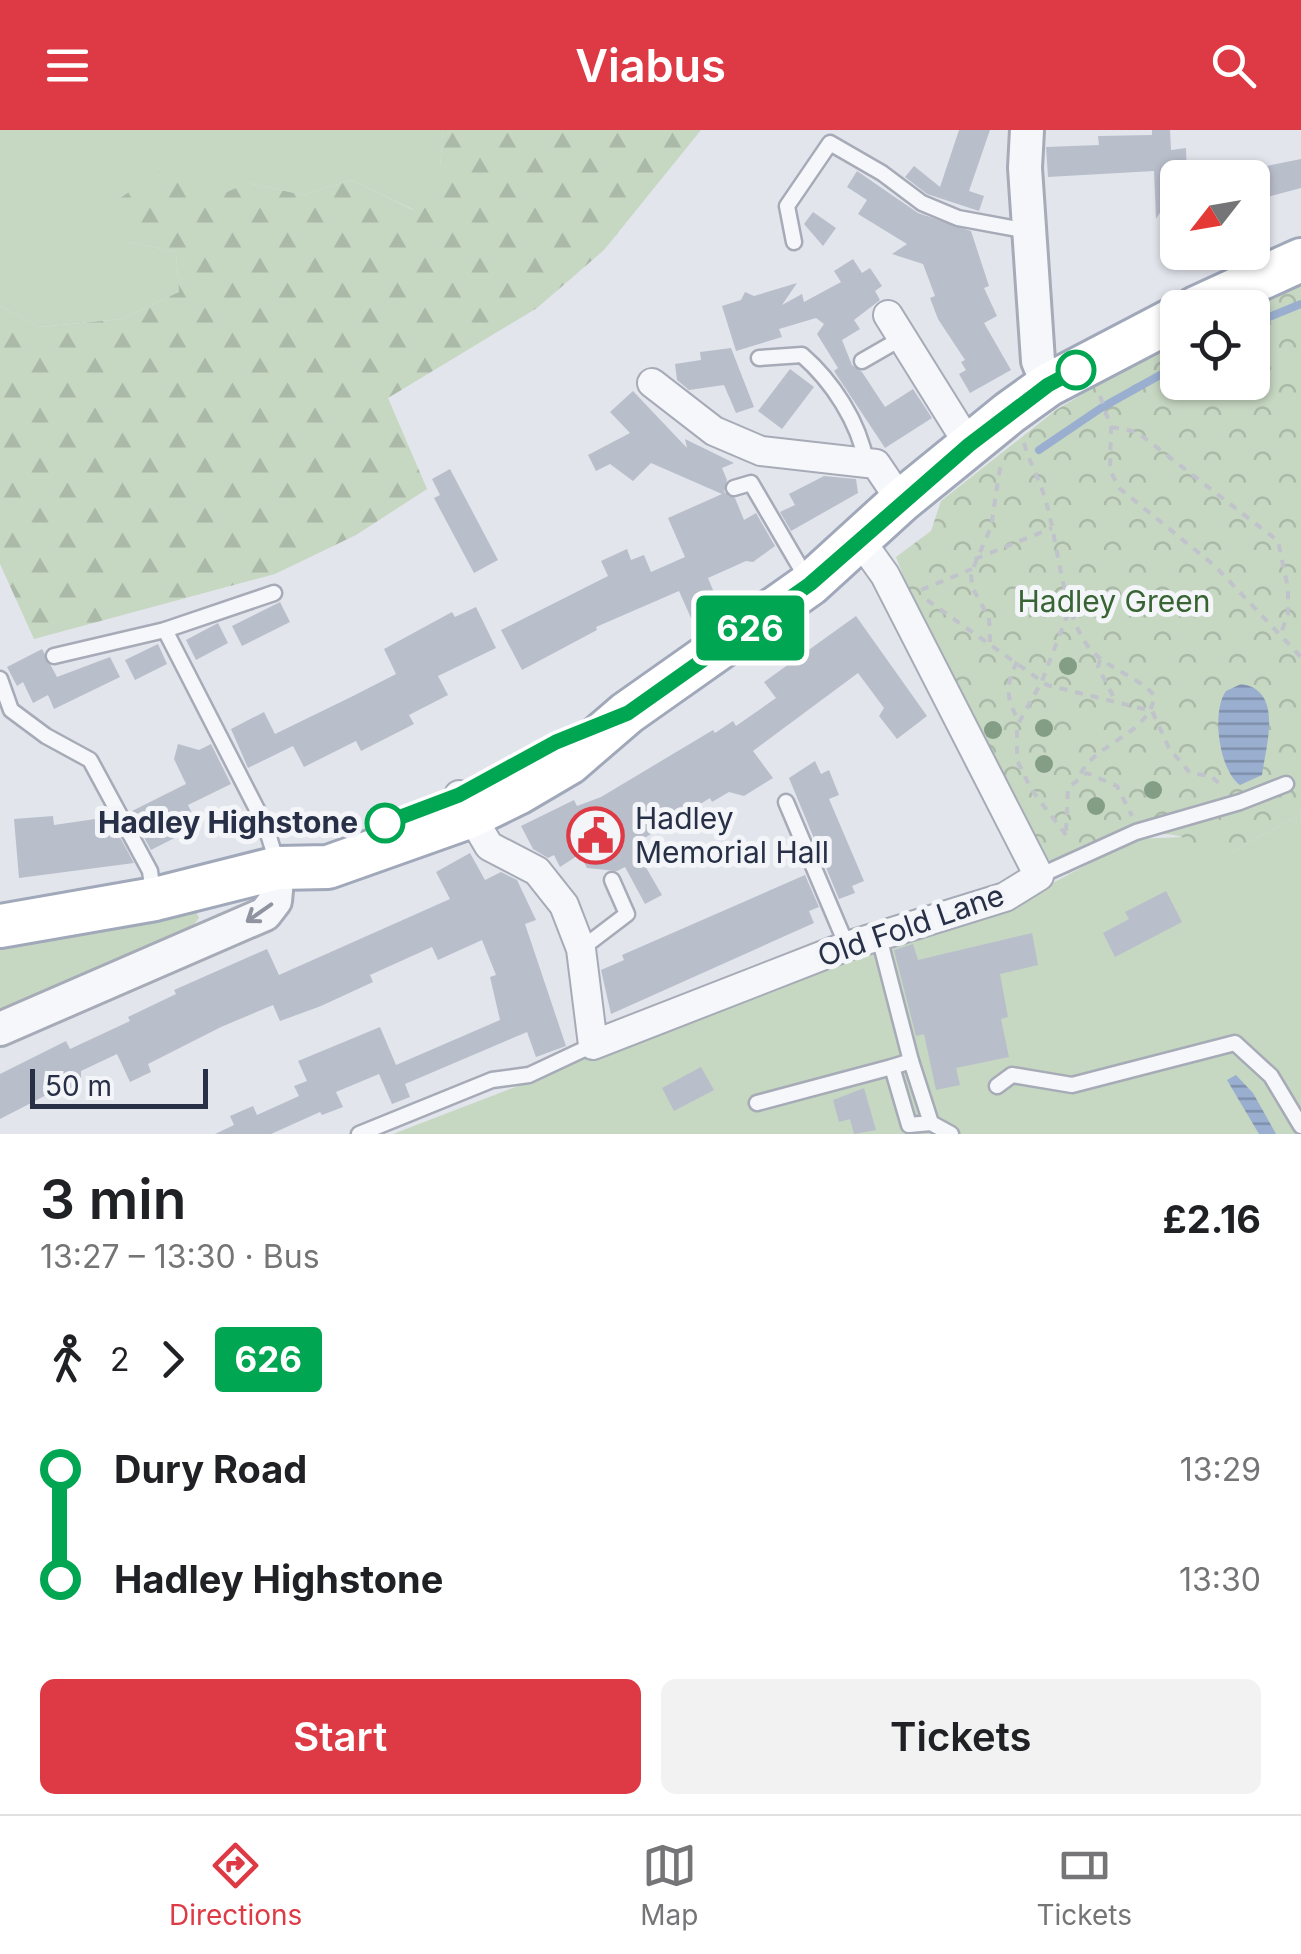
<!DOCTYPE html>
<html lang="en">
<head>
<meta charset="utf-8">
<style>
  :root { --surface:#fff; --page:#f2f2f2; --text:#202124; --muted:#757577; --line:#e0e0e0; --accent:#de3a45 }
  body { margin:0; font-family:Inter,sans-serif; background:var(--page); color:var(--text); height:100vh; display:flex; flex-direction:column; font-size:38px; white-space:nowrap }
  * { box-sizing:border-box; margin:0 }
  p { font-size:32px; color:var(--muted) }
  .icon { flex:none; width:55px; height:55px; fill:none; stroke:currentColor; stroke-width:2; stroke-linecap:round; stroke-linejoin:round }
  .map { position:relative; height:1004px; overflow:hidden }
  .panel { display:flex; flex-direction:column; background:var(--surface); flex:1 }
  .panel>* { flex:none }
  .badge { padding:0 20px; border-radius:8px; font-size:35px; line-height:65px }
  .needle { width:65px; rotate:239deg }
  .tools { position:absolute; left:1160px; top:30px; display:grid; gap:20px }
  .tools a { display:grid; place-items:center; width:110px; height:110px; border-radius:15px; background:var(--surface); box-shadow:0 2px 8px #0004; font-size:50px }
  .scale { position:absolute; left:30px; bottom:25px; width:178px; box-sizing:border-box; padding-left:10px; border:5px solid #283047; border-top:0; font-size:28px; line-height:35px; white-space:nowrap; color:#283047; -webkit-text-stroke:8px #f3f5f9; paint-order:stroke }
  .map>.badge { position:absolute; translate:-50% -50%; box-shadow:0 0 0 5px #fff }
  .legs { display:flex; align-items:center; gap:15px; height:110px; padding:0 40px; font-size:32px }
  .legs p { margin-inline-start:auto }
  .overview { display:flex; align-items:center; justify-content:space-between; height:170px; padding:0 40px }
  h1 { font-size:55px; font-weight:600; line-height:75px }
  .primary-button { display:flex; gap:20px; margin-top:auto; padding:20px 40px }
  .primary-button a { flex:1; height:115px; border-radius:15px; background:var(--accent); color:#fff; font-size:40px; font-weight:600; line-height:115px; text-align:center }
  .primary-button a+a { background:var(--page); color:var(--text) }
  ul { padding:0 40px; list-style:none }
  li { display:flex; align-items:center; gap:35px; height:110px; font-size:38px }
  li i { display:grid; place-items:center; width:15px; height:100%; margin:0 12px; background:currentColor }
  li i::after { content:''; width:25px; height:25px; margin:-12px; border:8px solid; border-radius:50%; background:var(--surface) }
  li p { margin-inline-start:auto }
  li:first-child i { background:linear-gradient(#0000 50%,currentColor 0) }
  li:last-child i { background:linear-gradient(currentColor 50%,#0000 0) }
  header { display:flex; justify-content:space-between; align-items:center; height:130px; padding:0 40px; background:var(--accent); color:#fff; font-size:45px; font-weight:600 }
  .tabs { display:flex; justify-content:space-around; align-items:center; height:140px; border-top:2px solid var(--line); background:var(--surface); font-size:28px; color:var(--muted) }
  .tabs a { display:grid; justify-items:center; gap:5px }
  .tabs .current { color:var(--accent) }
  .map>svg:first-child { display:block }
  .grass { fill:#c6d7c2 }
  .forest { fill:url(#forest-firs) }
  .park { fill:url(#park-crowns) }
  .water { fill:url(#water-rules) }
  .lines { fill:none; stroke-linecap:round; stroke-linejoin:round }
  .stream { stroke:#9aafd0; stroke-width:8 }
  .building { fill:#b9becb }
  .service-casing { stroke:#a6abb7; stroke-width:19 }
  .minor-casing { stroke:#a6abb7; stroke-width:32 }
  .tertiary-casing { stroke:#a6abb7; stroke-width:38 }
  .primary-casing { stroke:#a0a8ba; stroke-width:48 }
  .path { stroke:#c0c3cb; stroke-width:4; stroke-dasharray:8 8; stroke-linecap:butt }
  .service { stroke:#f6f7fa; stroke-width:14 }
  .minor { stroke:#f6f7fa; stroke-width:28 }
  .tertiary { stroke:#f6f7fa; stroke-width:32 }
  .primary { stroke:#fff; stroke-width:42 }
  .tree { fill:#849e86 }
  .oneway { stroke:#8f94a0 }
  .line-1-casing { stroke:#fff; stroke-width:22 }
  .line-1 { stroke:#00a651; stroke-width:15 }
  .stop-1-dot { fill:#fff; stroke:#00a651; stroke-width:5 }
  .labels { text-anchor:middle; stroke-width:10; stroke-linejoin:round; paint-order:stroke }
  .park-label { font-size:30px; fill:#386433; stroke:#f3f5f9 }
  .poi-label { font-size:30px; fill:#283047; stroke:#f3f5f9; text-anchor:start }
  .stop-label { font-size:30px; font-weight:bold; fill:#283047; stroke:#f3f5f9; text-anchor:end }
  .street-label { font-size:30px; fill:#283047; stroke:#f3f5f9 }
</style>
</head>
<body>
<header><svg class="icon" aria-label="menu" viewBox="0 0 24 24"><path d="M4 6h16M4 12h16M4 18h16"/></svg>Viabus<svg class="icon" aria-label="search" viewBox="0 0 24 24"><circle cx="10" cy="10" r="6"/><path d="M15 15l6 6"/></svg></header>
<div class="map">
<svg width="1301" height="1004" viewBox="0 0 1301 1004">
  <defs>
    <pattern id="forest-firs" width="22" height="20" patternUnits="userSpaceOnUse" patternTransform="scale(2.5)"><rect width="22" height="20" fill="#c6d7c2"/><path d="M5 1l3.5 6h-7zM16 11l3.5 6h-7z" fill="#aab9a8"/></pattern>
    <pattern id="park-crowns" width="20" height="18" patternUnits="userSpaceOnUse" patternTransform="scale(2.5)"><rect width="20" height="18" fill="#c6d7c2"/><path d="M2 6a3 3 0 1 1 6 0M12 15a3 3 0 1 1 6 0" fill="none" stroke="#aab9a8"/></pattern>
    <pattern id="water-rules" width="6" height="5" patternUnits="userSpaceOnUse" patternTransform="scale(2.5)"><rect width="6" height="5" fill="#9aafd0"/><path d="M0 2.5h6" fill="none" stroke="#7e8fab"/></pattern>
  </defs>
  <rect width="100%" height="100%" fill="#e2e5ec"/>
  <g class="grass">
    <polygon points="0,0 443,0 440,37 414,80 352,50 303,65 248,53 129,112 176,122 179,162 122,189 39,197 0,176"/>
    <polygon points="1301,684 1301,1004 393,1004 531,951 591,922 845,826 1028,766 1136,709 1183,707 1230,723"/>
    <polygon points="195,779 199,788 191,798 0,888 0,812"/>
  </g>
  <polygon class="forest" points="443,0 701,0 604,120 537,178 388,268 427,359 356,405 275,444 34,509 0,434 0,176 39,197 122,189 179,162 176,122 129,112 107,77 163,39 220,65 248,53 303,65 352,50 413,80 440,37"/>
  <path class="park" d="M1301,147V684L1230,723L1208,726C1200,720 1191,710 1182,707C1144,694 1099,725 1068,744L1043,725L952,571L896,427L931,401L941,371L1056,280L1177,207L1178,252H1252V178L1235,177Z"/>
  <g class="water">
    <path d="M1241,554C1284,560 1266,615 1262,645L1240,655C1219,640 1211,582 1226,561Z"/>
    <polygon points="1236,945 1253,963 1276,1004 1259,1004 1227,950"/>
  </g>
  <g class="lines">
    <g class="stream">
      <polyline points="1252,194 1301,174"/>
      <polyline points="1039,320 1101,278 1178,235"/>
    </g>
  </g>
  <g class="building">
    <polygon points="959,0 990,0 969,61 984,66 979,81 927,64 905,47 914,36 940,57"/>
    <polygon points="1152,0 1170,0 1171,20 1186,18 1187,48 1178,48 1178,67 1169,68 1156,89 1154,41 1048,47 1046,17 1099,15 1098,6 1152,5"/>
    <polygon points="1301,29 1301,58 1252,71 1252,39"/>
    <polygon points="857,41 918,83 971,101 989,156 984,158 997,186 984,193 1011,240 970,263 959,244 966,240 961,232 965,230 938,189 930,168 935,166 923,134 892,124 907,114 858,84 867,70 847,57"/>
    <polygon points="813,82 836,98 823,116 804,94"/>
    <polygon points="853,129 862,143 870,138 882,156 875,161 880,170 854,190 860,199 842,210 852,235 862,242 885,277 913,259 932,288 885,318 834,241 838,238 817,204 824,194 816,188 779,199 782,207 736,221 722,176 741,170 745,162 754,166 797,153 782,175 802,164 804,172 841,152 834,141"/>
    <polygon points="731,218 754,277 736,283 724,255 689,260 677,250 675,234 701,230 700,222"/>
    <polygon points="790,239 814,257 782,299 758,281"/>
    <polygon points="633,261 687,318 685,309 734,333 722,338 727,350 724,362 735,368 744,390 756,383 775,416 753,432 746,431 708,448 723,484 695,497 679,461 596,497 597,500 522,540 501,500 608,446 601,431 627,419 631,430 644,425 651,442 685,427 668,388 722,364 651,333 633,351 610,334 596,341 588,325 630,303 610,282"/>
    <polygon points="450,339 498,430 474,443 434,368 440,365 432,349"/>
    <polygon points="824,346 856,349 858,363 791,401 780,382 795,375 789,364"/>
    <polygon points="280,472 290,492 242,516 232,496"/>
    <polygon points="476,477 496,518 438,546 448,565 409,585 414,594 361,621 356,611 304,637 293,616 248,638 231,599 264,582 275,604 351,567 396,544 384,519 452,482 455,487"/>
    <polygon points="856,486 927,586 897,609 879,586 884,578 858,543 753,621 773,648 744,666 729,662 712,672 710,668 633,715 662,765 645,774 625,737 617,741 587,738 580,724 560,737 554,725 548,728 533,719 521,696 574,670 577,676 601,667 713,600 715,603 733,591 736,596 776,568 764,552"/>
    <polygon points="218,493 228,513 196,530 186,510"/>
    <polygon points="158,514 167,534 135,550 125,530"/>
    <polygon points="42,519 57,547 110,527 120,547 54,579 48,565 33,573 23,552 17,556 7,537"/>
    <polygon points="178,614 199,620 211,614 231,654 188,675 198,696 151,720 130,682 186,654 174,629"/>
    <polygon points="815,631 821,644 829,640 839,665 829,669 864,751 852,756 855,763 839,769 789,648"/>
    <polygon points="53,686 54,695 109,687 134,733 19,748 14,689"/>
    <polygon points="470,723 485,750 501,742 517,750 536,790 525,794 566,916 536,927 527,902 405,954 410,967 392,974 379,944 336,962 343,977 322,985 320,982 271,1004 215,1004 234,995 230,986 253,976 257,985 299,966 294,956 307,951 298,931 380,897 396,935 500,890 490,847 496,845 482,810 438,830 432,817 370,845 373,852 321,876 280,891 273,875 221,897 148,934 151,942 130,952 117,924 81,941 81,954 61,963 58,959 0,989 0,944 66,911 70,919 130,891 128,887 176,864 174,860 267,819 279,845 450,769 436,742"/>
    <polygon points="805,745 819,777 809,781 814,793 611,884 601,840 624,830 622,825"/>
    <polygon points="1166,761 1182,792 1115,827 1103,803 1129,789 1125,782"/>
    <polygon points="1032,803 1038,835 1000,844 1008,887 1001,889 1009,927 956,938 960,955 936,960 924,904 916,906 894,820 913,814 918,830"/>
    <polygon points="701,937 714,960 674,981 662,958"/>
    <polygon points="864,958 876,1000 854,1004 850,989 839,992 833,970"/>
  </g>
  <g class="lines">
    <defs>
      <g id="service">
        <polyline points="794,112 787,76 830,13 882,43 922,73 958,88 1028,101"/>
        <path d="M759,228L802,225C832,251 859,292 866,332"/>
        <polyline points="862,231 902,208"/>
        <polyline points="734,358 751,353 807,449"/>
        <polyline points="165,500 266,697 277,733"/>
        <polyline points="54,526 165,500 274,463"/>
        <polyline points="0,549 11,580 46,606 90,630 150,741 153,763"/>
        <polyline points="786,672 847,816"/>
        <polyline points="1039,746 1136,702 1240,672 1286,654"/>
        <polyline points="879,807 911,931"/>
        <polyline points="581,819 627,784 612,750"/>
        <polyline points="997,956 1012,945 1072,955 1235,913 1271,946 1301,996"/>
        <polyline points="757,973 892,937"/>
        <polyline points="931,993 911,931 892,937 909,995 931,993 951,1004"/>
        <polyline points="359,1004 492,950 529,945 593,915"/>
      </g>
      <g id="minor">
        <polyline points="888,185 969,315"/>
        <polyline points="652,253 714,301 761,321 876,334 901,371"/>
        <polyline points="459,665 489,716 537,741 564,775 581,819 593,915 847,816 1005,767 1039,746 885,445 860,410"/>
      </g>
      <g id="tertiary">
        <polyline points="1027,0 1025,38 1038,231 1048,255"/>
        <polyline points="0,899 265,784 275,771 278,738"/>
      </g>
      <g id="primary">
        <polyline points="1196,178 1301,130"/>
        <polyline points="0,796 155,769 278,738 328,737 469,687 518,663 569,633 627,583 810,454 901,371 1009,283 1048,255 1178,187"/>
      </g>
    </defs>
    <use href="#service" class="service-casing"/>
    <use href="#minor" class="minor-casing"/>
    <use href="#tertiary" class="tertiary-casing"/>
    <use href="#primary" class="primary-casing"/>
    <g class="path">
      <polyline points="1100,266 1111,297 1110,340 1119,358 1215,436 1301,527"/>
      <polyline points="1111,297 1137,302 1278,411 1288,458 1288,484 1281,503"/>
      <path d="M1024,313C1029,331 1038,347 1044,365C1058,408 1061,479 1087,515C1105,539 1135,544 1155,566C1146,608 1095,611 1079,647"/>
      <polyline points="975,429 1052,398"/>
      <polyline points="921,460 972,439"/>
      <polyline points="927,470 1047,555 1152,581 1169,618 1190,643 1211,646 1223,657"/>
      <polyline points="990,512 989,488 972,457 971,443 991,397 1001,332"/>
      <polyline points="1100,530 1098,537 1113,566"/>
      <path d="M1017,532C1006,553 1005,569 1019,590"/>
      <polyline points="1066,701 1068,658 1087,643 1117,656 1132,686"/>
      <polyline points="1066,705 1031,659 1017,630 1017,596 1042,551 1070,478"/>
    </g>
    <use href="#service" class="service"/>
    <use href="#minor" class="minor"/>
    <use href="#tertiary" class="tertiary"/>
    <use href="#primary" class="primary"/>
  </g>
  <g class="tree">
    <circle cx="1068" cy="536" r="9"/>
    <circle cx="1044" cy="598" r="9"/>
    <circle cx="993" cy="600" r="9"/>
    <circle cx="1044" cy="634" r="9"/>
    <circle cx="1153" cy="660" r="9"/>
    <circle cx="1096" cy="676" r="9"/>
  </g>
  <defs><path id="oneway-shaft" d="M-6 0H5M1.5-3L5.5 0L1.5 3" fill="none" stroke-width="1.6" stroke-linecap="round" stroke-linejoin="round" transform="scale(2.5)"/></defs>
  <use class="oneway" href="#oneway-shaft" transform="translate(259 783) rotate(145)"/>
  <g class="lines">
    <defs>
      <polyline id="line-1" points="385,693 459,665 556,612 628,583 810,454 969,315 1048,255 1076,240"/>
    </defs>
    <use href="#line-1" class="line-1-casing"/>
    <use href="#line-1" class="line-1"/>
  </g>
  <defs>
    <symbol id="civic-ring" viewBox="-11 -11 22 22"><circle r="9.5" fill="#f3f5f9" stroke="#de3a45" stroke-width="1.5"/><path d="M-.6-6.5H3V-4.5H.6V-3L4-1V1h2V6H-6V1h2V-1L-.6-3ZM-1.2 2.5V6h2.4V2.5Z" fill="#de3a45"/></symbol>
  </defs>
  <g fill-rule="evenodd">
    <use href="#civic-ring" x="564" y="674" width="63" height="63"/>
  </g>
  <g class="stop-1-dot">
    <circle cx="1076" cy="240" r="18"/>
    <circle cx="385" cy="693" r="18"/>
  </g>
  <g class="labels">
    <g class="park-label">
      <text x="1114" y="482">Hadley Green</text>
    </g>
    <g class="poi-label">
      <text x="635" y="699">Hadley<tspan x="635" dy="34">Memorial Hall</tspan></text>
    </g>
    <g class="stop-label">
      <text x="358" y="703">Hadley Highstone</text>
    </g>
    <g class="street-label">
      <text transform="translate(911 796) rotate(-19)" y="10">Old Fold Lane</text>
    </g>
  </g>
</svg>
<div class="tools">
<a><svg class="needle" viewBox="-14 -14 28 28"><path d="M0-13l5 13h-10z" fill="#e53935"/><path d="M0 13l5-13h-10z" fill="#757577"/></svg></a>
<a><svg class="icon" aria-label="locate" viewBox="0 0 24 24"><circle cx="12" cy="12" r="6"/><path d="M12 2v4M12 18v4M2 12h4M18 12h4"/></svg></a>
</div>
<div class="scale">50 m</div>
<b class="badge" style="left:750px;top:498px;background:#00a651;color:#fff">626</b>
</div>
<section class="panel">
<div class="overview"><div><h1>3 min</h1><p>13:27 – 13:30 · Bus</p></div><b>£2.16</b></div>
<div class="legs"><svg class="icon" aria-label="walk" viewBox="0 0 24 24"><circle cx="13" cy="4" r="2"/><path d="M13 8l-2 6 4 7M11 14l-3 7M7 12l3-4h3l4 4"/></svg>2<svg class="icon" aria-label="forward" viewBox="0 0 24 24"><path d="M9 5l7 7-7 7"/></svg><b class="badge" style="background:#00a651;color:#fff">626</b></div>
<ul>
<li><i style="color:#00a651"></i><b>Dury Road</b><p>13:29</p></li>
<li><i style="color:#00a651"></i><b>Hadley Highstone</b><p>13:30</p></li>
</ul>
<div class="primary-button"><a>Start</a><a>Tickets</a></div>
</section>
<nav class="tabs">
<a class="current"><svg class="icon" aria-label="directions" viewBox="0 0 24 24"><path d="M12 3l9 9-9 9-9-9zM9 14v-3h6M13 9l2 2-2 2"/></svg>Directions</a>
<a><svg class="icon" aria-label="map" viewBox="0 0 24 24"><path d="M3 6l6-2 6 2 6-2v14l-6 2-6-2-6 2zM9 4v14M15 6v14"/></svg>Map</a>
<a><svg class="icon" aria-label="tickets" viewBox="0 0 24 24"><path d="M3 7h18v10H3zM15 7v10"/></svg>Tickets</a>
</nav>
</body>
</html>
